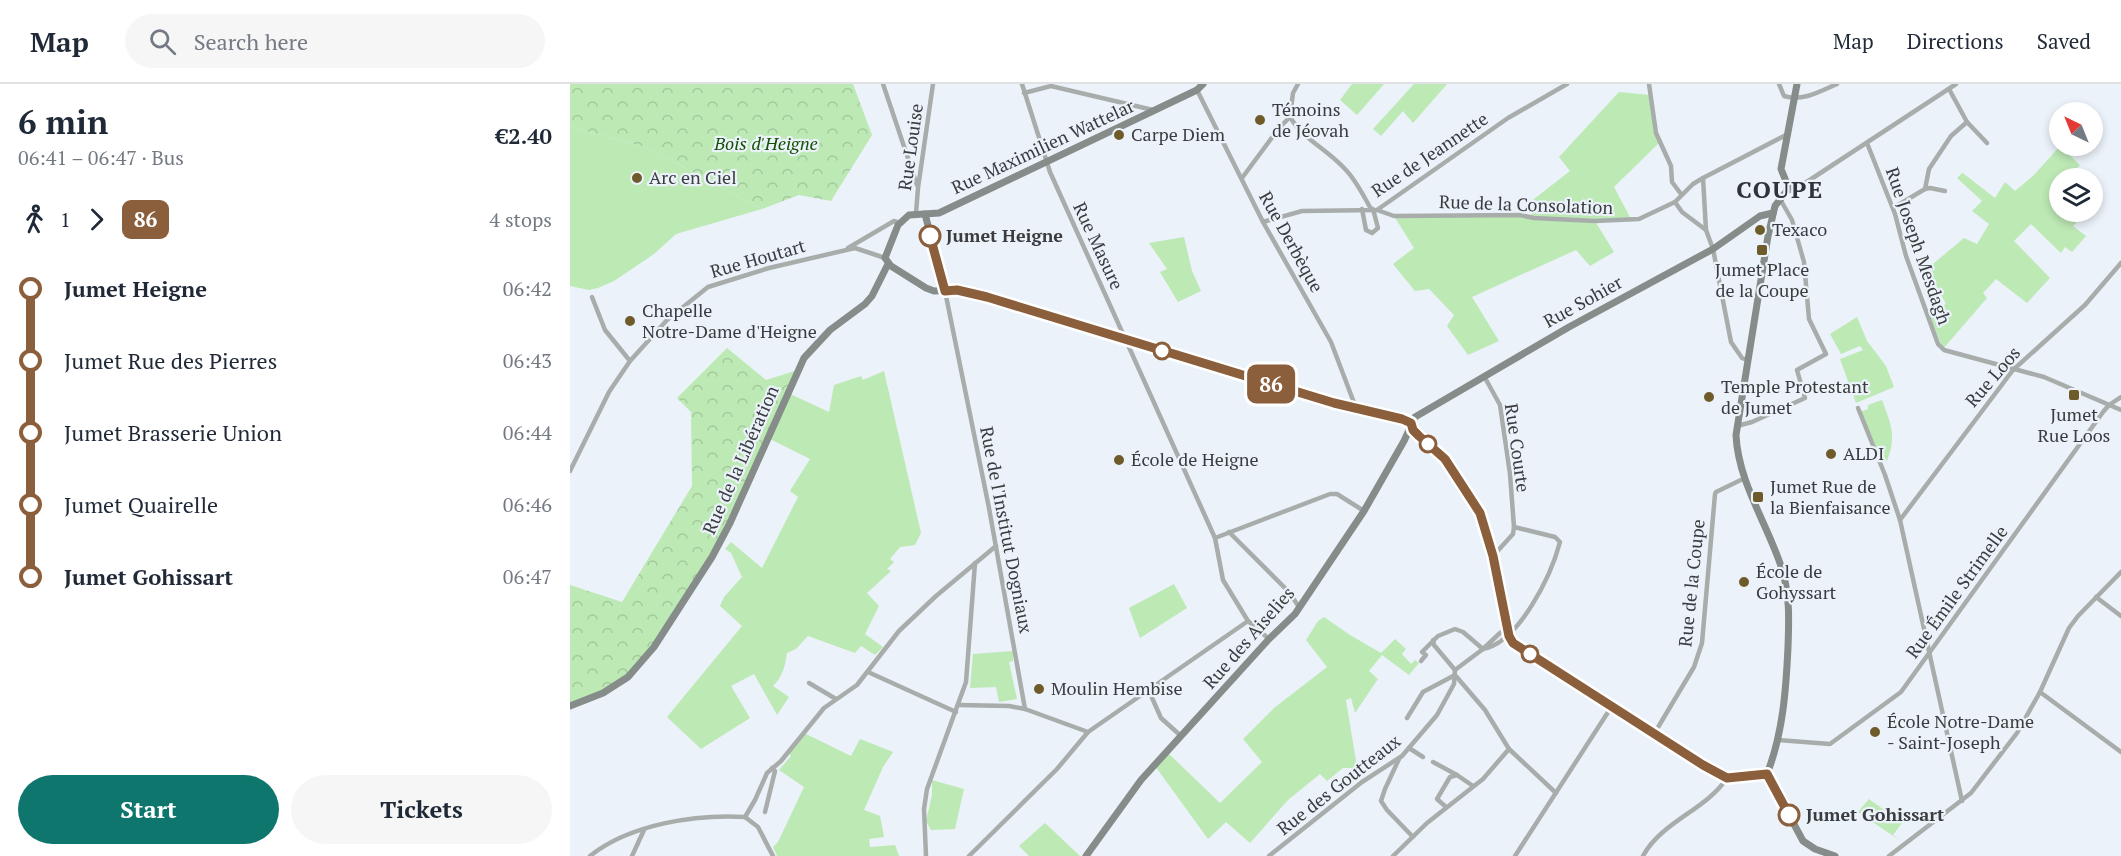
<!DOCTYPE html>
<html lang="en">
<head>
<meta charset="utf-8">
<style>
  :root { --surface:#fff; --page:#f6f6f7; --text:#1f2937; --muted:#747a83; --line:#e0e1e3; --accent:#0f766e }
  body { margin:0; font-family:"PT Serif",serif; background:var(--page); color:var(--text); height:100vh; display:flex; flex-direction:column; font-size:22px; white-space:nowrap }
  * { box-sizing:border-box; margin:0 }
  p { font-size:20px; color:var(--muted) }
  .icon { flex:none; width:33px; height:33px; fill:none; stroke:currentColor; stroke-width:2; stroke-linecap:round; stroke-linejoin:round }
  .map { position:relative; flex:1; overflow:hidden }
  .sheet { display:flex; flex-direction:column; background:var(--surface); width:570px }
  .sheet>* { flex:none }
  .badge { padding:0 12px; border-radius:9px; font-size:21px; line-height:39px }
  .needle { width:39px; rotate:317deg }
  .buttons { position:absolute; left:1479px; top:18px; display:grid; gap:12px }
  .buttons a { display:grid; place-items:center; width:54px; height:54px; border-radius:50%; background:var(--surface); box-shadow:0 3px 9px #0003; font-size:30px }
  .map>.badge { position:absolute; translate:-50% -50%; box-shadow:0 0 0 3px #fff }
  .legs { display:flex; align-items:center; gap:9px; height:66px; padding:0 18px; font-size:20px }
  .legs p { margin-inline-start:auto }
  .head { display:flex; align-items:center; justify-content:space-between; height:102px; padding:0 18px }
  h1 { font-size:33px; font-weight:700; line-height:45px }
  .action { display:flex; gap:12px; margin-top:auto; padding:12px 18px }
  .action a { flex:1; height:69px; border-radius:36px; background:var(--accent); color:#fff; font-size:24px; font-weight:700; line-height:69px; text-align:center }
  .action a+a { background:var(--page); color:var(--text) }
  ul { padding:0 18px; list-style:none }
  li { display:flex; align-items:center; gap:21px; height:72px; font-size:22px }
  li i { display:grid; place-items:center; width:9px; height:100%; margin:0 8px; background:currentColor }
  li i::after { content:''; width:15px; height:15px; margin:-8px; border:4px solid; border-radius:50%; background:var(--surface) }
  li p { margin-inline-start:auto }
  li:first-child i { background:linear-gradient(#0000 50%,currentColor 0) }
  li:last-child i { background:linear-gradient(currentColor 50%,#0000 0) }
  header { display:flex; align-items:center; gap:36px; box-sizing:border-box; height:84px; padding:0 30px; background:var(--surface); border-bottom:2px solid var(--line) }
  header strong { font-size:28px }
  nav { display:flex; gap:33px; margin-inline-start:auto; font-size:21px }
  .search { width:420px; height:54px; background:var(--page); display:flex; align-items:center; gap:15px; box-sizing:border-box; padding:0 21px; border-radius:33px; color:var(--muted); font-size:22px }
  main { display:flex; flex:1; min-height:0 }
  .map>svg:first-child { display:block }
  .green { fill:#bde9b5 }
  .forest { fill:url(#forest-crowns) }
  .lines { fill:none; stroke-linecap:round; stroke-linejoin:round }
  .street { stroke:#a8adab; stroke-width:4.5 }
  .secondary { stroke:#858c89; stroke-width:7 }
  .line-1-casing { stroke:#fff; stroke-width:14 }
  .line-1 { stroke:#8b5e3c; stroke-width:9 }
  .poi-dot { fill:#6f5b2a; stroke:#ebf2f9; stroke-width:2 }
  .stop-1-dot { fill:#fff; stroke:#8b5e3c; stroke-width:3 }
  .labels { text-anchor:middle; stroke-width:4.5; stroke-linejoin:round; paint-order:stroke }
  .poi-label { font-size:18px; fill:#3a3c3f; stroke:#ebf2f9; text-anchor:start }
  .park-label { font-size:18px; font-style:italic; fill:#115005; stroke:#ebf2f9 }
  .street-label { font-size:18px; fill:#3a3c3f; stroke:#ebf2f9 }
  .stop-label { font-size:18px; font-weight:bold; fill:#3a3c3f; stroke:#ebf2f9; text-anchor:start }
  .district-label { font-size:24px; font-weight:bold; letter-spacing:1.5px; fill:#2f343a; stroke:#ebf2f9 }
</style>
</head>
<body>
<header>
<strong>Map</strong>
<div class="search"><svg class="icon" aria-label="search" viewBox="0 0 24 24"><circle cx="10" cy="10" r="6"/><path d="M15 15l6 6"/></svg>Search here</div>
<nav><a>Map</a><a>Directions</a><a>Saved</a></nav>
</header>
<main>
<section class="sheet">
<div class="head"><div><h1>6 min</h1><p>06:41 – 06:47 · Bus</p></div><b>€2.40</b></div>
<div class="legs"><svg class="icon" aria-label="walk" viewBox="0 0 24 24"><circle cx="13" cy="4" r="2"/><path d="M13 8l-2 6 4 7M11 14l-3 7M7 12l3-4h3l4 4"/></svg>1<svg class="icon" aria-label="forward" viewBox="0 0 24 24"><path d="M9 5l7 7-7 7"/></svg><b class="badge" style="background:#8b5e3c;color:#fff">86</b><p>4 stops</p></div>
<ul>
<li><i style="color:#8b5e3c"></i><b>Jumet Heigne</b><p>06:42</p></li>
<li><i style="color:#8b5e3c"></i><span>Jumet Rue des Pierres</span><p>06:43</p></li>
<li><i style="color:#8b5e3c"></i><span>Jumet Brasserie Union</span><p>06:44</p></li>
<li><i style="color:#8b5e3c"></i><span>Jumet Quairelle</span><p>06:46</p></li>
<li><i style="color:#8b5e3c"></i><b>Jumet Gohissart</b><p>06:47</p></li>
</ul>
<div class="action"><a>Start</a><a>Tickets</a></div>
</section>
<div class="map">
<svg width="1551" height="772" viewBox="0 0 1551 772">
  <defs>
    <pattern id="forest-crowns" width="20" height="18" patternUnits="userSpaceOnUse" patternTransform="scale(1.5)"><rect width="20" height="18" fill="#bde9b5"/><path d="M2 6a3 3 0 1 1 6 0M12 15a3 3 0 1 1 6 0" fill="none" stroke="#a3c99d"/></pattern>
  </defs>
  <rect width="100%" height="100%" fill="#ebf2f9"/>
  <g class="green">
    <polygon points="782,0 814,0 787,31 770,16"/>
    <polygon points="844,0 877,0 843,39 833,27 811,52 803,45"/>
    <polygon points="1049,8 1080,11 1090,58 1044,103 1062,137 1025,137 1044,168 1020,182 1006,166 902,213 929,257 898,271 877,242 884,231 859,205 845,207 823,180 844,164 824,132 961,132 964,115 1000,87 989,73"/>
    <polygon points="0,43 75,63 192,125 106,150 84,170 44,197 28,204 19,206 0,202"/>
    <polygon points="1490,62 1510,81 1498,94 1490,94 1490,128 1505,128 1511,134 1503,142 1516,152 1502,168 1495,163 1491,169 1461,140 1444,157 1480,194 1457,219 1426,195 1413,209 1417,214 1373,265 1358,228 1376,220 1357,185 1394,154 1407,160 1419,140 1402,127 1412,117 1387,94 1392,89 1394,90 1425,114 1435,98 1445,107 1463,92"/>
    <polygon points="614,153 622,187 631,207 608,218 590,188 597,185 579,159"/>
    <polygon points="1287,233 1297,257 1316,282 1324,303 1286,319 1270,275 1293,266 1290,262 1271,270 1260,250"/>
    <path d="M314,287L351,449L345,461L330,463L320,475L324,478L317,485L321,487L297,509L309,522L295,550L313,563L305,571L291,562L285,569L238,552L226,565L217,569C215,582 213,592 203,602L219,613L207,631L184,590L161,602L180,634L131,665L97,633L172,542L150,522L154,513L172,493L161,469L155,465L161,458L192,484L228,413L220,407L240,375L198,354L218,309L259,328L264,301L291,292L293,296Z"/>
    <path d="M1312,316C1321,340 1327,352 1317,377L1307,372L1290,328L1298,325V321Z"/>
    <polygon points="604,500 617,524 570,554 559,524"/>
    <polygon points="754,533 780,551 811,569 825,555 836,565 832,570 841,580 845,576 849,579 839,591 812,571 799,587 808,595 785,629 781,614 776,616 786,677 784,684 773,684 757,697 750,690 718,716 680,759 656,738 638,755 585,682 597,668 650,719 692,678 673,655 704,624 757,583 736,556 748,537"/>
    <polygon points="443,567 443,577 439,578 447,615 429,618 426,603 400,604 403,570"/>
    <polygon points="234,649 281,672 290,655 323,668 313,683 294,726 310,732 314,753 299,755 300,763 325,761 329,772 207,772 203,763 208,758 234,703 209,686 221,672 218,668"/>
    <polygon points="362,696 394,705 385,745 361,746 356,737 362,711"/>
    <polygon points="1299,715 1332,739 1323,751 1332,758 1288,728"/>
    <polygon points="475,739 510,772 459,772 449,762"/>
  </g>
  <g class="forest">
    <polygon points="0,0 283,0 302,51 261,117 229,111 192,125 75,63 0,43"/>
    <polygon points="157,264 196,296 228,286 160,439 107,528 58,593 0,622 0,501 52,518 122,402 121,328 107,314"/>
  </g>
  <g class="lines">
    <g class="street">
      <polyline points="313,0 347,101"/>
      <polyline points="452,0 480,88 645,454 653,496 678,537 699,555"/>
      <polyline points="1079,0 1086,49 1101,82 1102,98 1111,110"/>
      <path d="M1209,0L1214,12C1232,18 1251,7 1267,0"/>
      <polyline points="1379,5 1397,38 1417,59"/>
      <polyline points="627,6 693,138 761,258 786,324"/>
      <polyline points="454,9 481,2 583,26"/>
      <path d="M720,33C733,55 758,66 775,85C786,96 793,111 801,125"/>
      <polyline points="1297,59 1325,130 1336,172 1368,260 1374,266 1474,293 1551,326"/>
      <polyline points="672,94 709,44 720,33 723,9 728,0"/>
      <polyline points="1133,94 1136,146 1143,165 1161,258 1172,274 1177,276"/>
      <polyline points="1355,105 1359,85 1381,52 1397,38"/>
      <polyline points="1216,108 1226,105 1386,0"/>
      <polyline points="1105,118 1112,128 1136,146"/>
      <polyline points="1323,124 1355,105 1360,104 1375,107"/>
      <polyline points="792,125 796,146 802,149 808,144 803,125"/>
      <polyline points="807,126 824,132 950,131 964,134 1025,137 1069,135 1105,118 1123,100 1133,94 1216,51"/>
      <polyline points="346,129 348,104 363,0"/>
      <polyline points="693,138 732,127 807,126 938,34 997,0"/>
      <polyline points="278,164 324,137 330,139"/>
      <polyline points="375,207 419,424 455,625"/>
      <polyline points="22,213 35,246 60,277"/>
      <polyline points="914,292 930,321 940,390 944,443 943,450 923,472"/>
      <polyline points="1288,324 1315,391 1330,436 1392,717"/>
      <polyline points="1167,342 1182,338 1235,314 1227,286 1256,270 1239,235 1234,178 1222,136 1210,115"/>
      <polyline points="0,387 39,308 60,277 97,236 138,203 199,184 285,164 315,174"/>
      <polyline points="1330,436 1443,286 1515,221 1551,179"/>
      <polyline points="659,448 719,508 729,523"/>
      <polyline points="645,454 760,410 767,410 794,427"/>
      <polyline points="1526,513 1551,532"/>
      <polyline points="863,556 864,561 885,586"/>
      <path d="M913,565C949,558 981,492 990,458L985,453L944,443"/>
      <polyline points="851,577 856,571 852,568 868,552 885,545 893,548 913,565"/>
      <polyline points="885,586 913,565 930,549 933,547 939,548"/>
      <polyline points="298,588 386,628"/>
      <polyline points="239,599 266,615"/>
      <polyline points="579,607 591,634 611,652"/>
      <polyline points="1470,608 1551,668"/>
      <polyline points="388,621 439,622 455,625 518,648"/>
      <polyline points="837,634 853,608 885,591 915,626 939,665 986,709"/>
      <polyline points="1084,650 1124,583 1132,559 1145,410 1146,408 1175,394"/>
      <polyline points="1207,656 1260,660 1331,608 1533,328 1539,321 1551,313"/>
      <polyline points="839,664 853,673"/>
      <polyline points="829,675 815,705 811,717 817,726 843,753"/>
      <polyline points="863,678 887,691"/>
      <polyline points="876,723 867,715 880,693 887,691 903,702"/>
      <polyline points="195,728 205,687 202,684"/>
      <polyline points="175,733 185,716 197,689 211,677 254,624 287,601 329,547 366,512 426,462"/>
      <polyline points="175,733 188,743 203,772"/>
      <path d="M20,772C60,740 126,730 175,733"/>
      <polyline points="62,772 74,746"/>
      <polyline points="356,772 354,725 357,705 396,598 405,479"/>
      <polyline points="399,772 487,685 518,648 678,537"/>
      <polyline points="699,772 792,698 832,672 867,631 884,600 885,586"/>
      <polyline points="823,772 857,739 913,695 939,665"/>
      <polyline points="945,772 1042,622"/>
      <path d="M1073,772C1091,738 1136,726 1157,694"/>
      <polyline points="1319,772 1401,709 1447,649 1470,608 1499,544 1508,532 1551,488"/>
    </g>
    <g class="secondary">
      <polyline points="633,0 627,6 369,129 339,131 328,141 315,174 321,182 356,204 364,207 387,206 416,213 764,319 832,335 841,339"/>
      <polyline points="355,130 375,207"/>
      <polyline points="841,339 843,346 875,375 911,429 923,472 939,552 943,559 1129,679 1157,694 1197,690"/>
      <polyline points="0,622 33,609 58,593 84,563 142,473 160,439 234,274 260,246 295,220 302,212 318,180"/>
      <path d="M1197,690C1213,649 1216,606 1218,563C1219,536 1220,512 1212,485C1198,441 1168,398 1166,351L1198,152L1205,122L1216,108L1218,102L1211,85L1227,0"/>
      <polyline points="1197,690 1233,757 1245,765 1265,772"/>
      <polyline points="516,772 571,696 699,555 725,530 794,427 834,357 845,333 999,243 1143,165 1190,132 1203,129"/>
    </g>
  </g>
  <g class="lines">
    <defs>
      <polyline id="line-1" points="360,152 375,207 387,206 417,213 764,319 832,335 841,339 843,346 849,352 875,375 910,429 923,472 939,552 943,559 1133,681 1157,694 1197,690 1219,731"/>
    </defs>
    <use href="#line-1" class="line-1-casing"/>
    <use href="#line-1" class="line-1"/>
  </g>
  <g class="poi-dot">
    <circle cx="690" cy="36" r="6"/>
    <circle cx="549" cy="51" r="6"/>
    <circle cx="67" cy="94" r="6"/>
    <circle cx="1190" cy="146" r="6"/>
    <rect x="1186" y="160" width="12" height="12" rx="3"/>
    <circle cx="60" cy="237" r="6"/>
    <rect x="1498" y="305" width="12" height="12" rx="3"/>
    <circle cx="1139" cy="313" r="6"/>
    <circle cx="1261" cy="370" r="6"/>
    <circle cx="549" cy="376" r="6"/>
    <rect x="1182" y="407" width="12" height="12" rx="3"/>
    <circle cx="1174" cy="498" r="6"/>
    <circle cx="469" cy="605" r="6"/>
    <circle cx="1305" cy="648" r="6"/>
  </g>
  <g class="stop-1-dot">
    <circle cx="360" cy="152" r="10"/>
    <circle cx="592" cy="267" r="8"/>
    <circle cx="858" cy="360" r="8"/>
    <circle cx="960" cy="570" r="8"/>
    <circle cx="1219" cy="731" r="10"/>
  </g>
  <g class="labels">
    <g class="poi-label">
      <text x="702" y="32">Témoins<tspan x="702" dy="21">de Jéovah</tspan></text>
      <text x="561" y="57">Carpe Diem</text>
      <text x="79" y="100">Arc en Ciel</text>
      <text x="1202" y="152">Texaco</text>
      <text x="1192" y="192" text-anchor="middle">Jumet Place<tspan x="1192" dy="21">de la Coupe</tspan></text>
      <text x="72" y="233">Chapelle<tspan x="72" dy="21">Notre-Dame d'Heigne</tspan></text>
      <text x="1151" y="309">Temple Protestant<tspan x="1151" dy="21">de Jumet</tspan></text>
      <text x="1504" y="337" text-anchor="middle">Jumet<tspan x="1504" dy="21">Rue Loos</tspan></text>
      <text x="1273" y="376">ALDI</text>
      <text x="561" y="382">École de Heigne</text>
      <text x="1200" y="409">Jumet Rue de<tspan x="1200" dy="21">la Bienfaisance</tspan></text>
      <text x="1186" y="494">École de<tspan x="1186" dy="21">Gohyssart</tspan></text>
      <text x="481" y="611">Moulin Hembise</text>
      <text x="1317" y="644">École Notre-Dame<tspan x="1317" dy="21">- Saint-Joseph</tspan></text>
    </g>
    <g class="park-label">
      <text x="196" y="66">Bois d'Heigne</text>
    </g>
    <g class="street-label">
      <text transform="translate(341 63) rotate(-82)" y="6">Rue Louise</text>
      <text transform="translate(473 63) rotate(-25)" y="6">Rue Maximilien Wattelar</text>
      <text transform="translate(860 71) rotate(-34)" y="6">Rue de Jeannette</text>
      <text transform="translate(956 121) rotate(2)" y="6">Rue de la Consolation</text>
      <text transform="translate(721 158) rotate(61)" y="6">Rue Derbèque</text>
      <text transform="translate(528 162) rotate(65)" y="6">Rue Masure</text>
      <text transform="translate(1348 162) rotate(71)" y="6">Rue Joseph Mesdagh</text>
      <text transform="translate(188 175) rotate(-16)" y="6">Rue Houtart</text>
      <text transform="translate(1013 218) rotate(-29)" y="6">Rue Sohier</text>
      <text transform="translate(1423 293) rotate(-49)" y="6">Rue Loos</text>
      <text transform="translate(947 364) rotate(82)" y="6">Rue Courte</text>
      <text transform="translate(171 376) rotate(-66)" y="6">Rue de la Libération</text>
      <text transform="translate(436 446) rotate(79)" y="6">Rue de l'Institut Dogniaux</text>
      <text transform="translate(1122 499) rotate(-84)" y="6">Rue de la Coupe</text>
      <text transform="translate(1387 508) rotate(-54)" y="6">Rue Émile Strimelle</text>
      <text transform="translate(679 554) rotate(-49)" y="6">Rue des Aiselies</text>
      <text transform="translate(769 701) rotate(-38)" y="6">Rue des Goutteaux</text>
    </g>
    <g class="stop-label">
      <text x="376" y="158">Jumet Heigne</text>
      <text x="1236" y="737">Jumet Gohissart</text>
    </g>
    <g class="district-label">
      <text x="1210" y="114">COUPE</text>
    </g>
  </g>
</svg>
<div class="buttons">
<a><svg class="needle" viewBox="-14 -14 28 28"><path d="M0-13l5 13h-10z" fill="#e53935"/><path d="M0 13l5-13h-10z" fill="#747a83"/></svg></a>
<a><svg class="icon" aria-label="layers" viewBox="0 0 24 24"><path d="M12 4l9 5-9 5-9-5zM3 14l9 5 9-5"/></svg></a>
</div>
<b class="badge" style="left:701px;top:300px;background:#8b5e3c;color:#fff">86</b>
</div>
</main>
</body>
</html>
